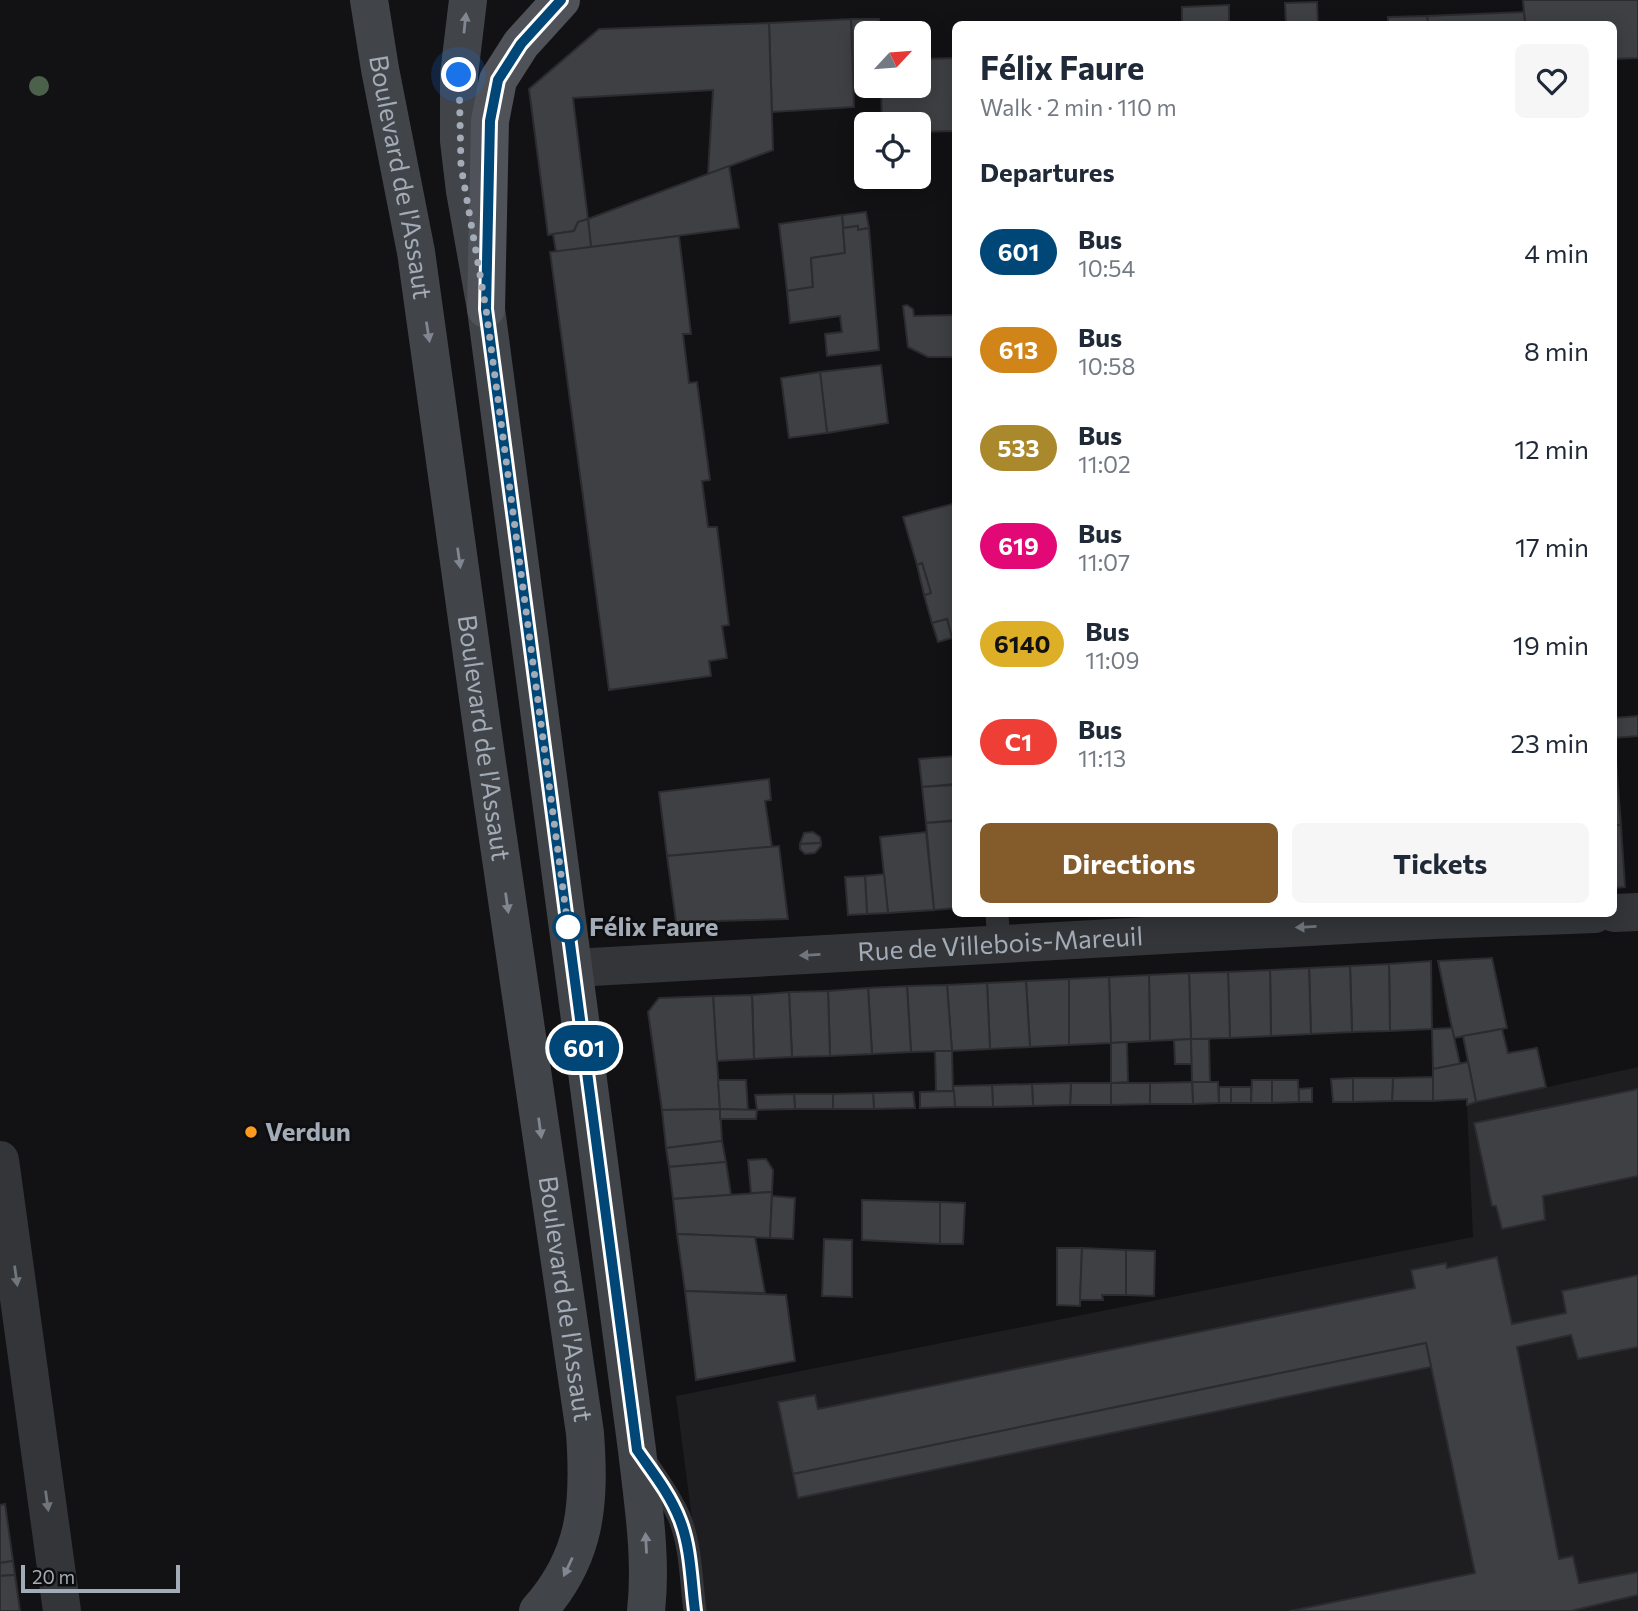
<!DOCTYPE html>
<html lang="en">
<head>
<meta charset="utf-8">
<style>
  :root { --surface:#fff; --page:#f6f6f7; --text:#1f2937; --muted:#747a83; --accent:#845c2c }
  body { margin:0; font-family:Commissioner,sans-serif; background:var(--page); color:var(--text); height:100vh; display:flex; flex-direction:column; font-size:26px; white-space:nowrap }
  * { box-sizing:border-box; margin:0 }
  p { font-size:23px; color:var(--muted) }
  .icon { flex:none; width:38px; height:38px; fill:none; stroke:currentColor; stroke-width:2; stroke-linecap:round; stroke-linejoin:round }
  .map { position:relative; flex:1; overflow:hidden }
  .sheet { position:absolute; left:952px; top:21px; width:665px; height:896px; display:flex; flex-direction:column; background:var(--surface); border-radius:10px; box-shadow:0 4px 18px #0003 }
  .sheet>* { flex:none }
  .badge { padding:0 14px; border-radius:23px; font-size:24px; line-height:46px }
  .needle { width:46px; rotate:64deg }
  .buttons { position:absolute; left:854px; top:21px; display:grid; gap:14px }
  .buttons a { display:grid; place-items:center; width:77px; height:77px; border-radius:10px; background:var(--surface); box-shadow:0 4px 18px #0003; font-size:35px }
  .scale { position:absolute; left:21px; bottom:18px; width:159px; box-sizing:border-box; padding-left:7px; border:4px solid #a2abb6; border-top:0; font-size:19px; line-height:24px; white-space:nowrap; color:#a2abb6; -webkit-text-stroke:5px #0d0d0f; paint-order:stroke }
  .you { position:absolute; width:35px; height:35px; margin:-18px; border:5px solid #fff; border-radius:50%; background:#1a73e8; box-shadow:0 0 0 10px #1a73e833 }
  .map>.badge { position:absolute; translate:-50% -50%; box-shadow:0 0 0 4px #fff }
  h2 { padding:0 28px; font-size:26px; line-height:63px }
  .round { display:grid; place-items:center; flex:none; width:74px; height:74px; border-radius:10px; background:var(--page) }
  .headline { display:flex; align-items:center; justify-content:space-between; height:119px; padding:0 28px }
  h1 { font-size:33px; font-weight:700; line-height:52px }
  .button { display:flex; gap:14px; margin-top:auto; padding:14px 28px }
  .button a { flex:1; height:80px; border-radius:10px; background:var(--accent); color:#fff; font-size:28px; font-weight:700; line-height:80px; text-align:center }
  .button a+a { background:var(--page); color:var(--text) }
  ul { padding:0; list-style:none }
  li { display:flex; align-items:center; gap:21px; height:98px; padding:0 28px }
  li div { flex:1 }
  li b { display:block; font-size:26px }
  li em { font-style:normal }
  li .badge { min-width:77px; font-weight:700; text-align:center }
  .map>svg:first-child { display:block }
  .built { fill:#1e1e21 }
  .building { fill:#3e4044; stroke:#2c2c30; stroke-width:2 }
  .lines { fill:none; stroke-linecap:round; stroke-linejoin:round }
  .lane { stroke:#333539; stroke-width:23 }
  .street { stroke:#333539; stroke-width:38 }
  .secondary { stroke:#414449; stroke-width:38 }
  .primary { stroke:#4f5258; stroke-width:38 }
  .tree { fill:#4b614b }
  .oneway { fill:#808790 }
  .oneway2 { fill:#70767e }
  .line-casing { stroke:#fff; stroke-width:16 }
  .line { stroke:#004677; stroke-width:10 }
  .walk { stroke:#a2abb6; stroke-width:7; stroke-dasharray:0 12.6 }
  .stop-dot { fill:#fff; stroke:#004677; stroke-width:3.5 }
  .poi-dot { fill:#ff9a1f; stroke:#0d0d0f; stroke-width:2.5 }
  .labels { text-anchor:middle; stroke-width:5; stroke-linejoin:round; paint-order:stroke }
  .street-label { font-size:26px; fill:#a2abb6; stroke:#0d0d0f }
  .stop-label { font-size:26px; font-weight:bold; fill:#a2abb6; stroke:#0d0d0f; text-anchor:start }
  .poi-label { font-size:26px; font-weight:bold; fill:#a2abb6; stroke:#0d0d0f; text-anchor:start }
</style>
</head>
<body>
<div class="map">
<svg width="1638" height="1611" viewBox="0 0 1638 1611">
  <rect width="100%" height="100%" fill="#121214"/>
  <polygon class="built" points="1638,1067 1638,1611 704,1611 676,1396 1473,1237 1467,1105"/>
  <g class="building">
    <polygon points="1523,0 1638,0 1638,58 1614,59 1614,24 1525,24"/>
    <polygon points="1317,2 1318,24 1286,24 1285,3"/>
    <polygon points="1229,5 1229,24 1182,24 1182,7"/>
    <polygon points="1524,12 1525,24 1428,24 1427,16"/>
    <polygon points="1427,16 1428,24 1388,24 1388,17"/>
    <polygon points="851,19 879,19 880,33 866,33 866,82 853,83"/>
    <polygon points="851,19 854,107 772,112 769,23"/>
    <polygon points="769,23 773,150 708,174 713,90 573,98 588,219 578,222 574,231 548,235 529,89 599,29"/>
    <polygon points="956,58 956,131 919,132 919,124 882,124 881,86 919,86 919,59"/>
    <polygon points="729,166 739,228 591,247 588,219"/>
    <polygon points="865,212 866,212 869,228 858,230 858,226 843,228 842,215"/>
    <polygon points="842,215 845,253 811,258 813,287 787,291 779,224"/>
    <polygon points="588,219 591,247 556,252 553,234 574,231 578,222"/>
    <polygon points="858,226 858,230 869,228 879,350 827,356 825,334 842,332 840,316 790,323 787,291 813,287 811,258 845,253 843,228"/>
    <polygon points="679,236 691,334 683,334 689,383 697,382 710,480 702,481 708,527 717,527 729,625 722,626 727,658 709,661 711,676 609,690 550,252"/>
    <polygon points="907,305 913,309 914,316 956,315 956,357 928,357 908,347 903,306"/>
    <polygon points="881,365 888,423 827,433 820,372"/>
    <polygon points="820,372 827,433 789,438 781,378"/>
    <polygon points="956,503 956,637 952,638 947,619 932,623 924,595 931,593 922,563 917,565 903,517"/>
    <polygon points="922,563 931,593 924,595 917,565"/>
    <polygon points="947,619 952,638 938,642 932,623"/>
    <polygon points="1638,716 1638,736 1614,738 1614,718"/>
    <polygon points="1614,736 1621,825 1614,825"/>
    <polygon points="956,756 956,784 922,787 919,759"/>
    <polygon points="769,779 771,800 765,801 772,847 667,856 659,792"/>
    <polygon points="953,785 956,820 926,823 922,787"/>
    <polygon points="956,821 956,908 934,910 926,823"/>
    <polygon points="1614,825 1621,825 1625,887 1614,888"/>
    <polygon points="813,832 820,837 821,843 800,844 804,833"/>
    <polygon points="926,832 934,910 888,913 880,837"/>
    <polygon points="821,843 821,846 815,853 805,854 800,849 800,844"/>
    <polygon points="779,846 788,919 676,922 667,856"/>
    <polygon points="884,874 888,913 867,914 865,876"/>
    <polygon points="865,876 867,914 848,915 845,877"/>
    <polygon points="1492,958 1507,1028 1454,1038 1438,961"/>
    <polygon points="1431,961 1432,1029 1390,1031 1389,964"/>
    <polygon points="1389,964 1390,1031 1352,1032 1350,966"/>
    <polygon points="1350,966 1352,1032 1311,1034 1309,968"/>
    <polygon points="1309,968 1311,1034 1271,1036 1270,970"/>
    <polygon points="1270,970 1271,1036 1230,1038 1228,972"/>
    <polygon points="1228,972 1230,1038 1191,1039 1189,973"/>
    <polygon points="1189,973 1191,1039 1150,1041 1149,975"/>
    <polygon points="1149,975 1150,1041 1111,1043 1109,977"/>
    <polygon points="1109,977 1111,1043 1069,1045 1069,979"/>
    <polygon points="1069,979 1069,1045 1030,1047 1026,981"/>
    <polygon points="1026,981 1030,1047 990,1049 987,983"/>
    <polygon points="987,983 990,1049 952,1051 947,985"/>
    <polygon points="947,985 952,1051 911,1052 907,986"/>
    <polygon points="907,986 911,1052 872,1054 868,988"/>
    <polygon points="868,988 872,1054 830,1056 828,991"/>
    <polygon points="828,991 830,1056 792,1057 789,992"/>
    <polygon points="789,992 792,1057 754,1059 752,995"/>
    <polygon points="752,995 754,1059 717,1061 713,996"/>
    <polygon points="713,996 720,1109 662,1110 648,1012 659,998"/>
    <polygon points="1452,1028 1460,1064 1433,1069 1432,1029"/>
    <polygon points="1502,1029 1508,1053 1537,1048 1546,1087 1476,1102 1463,1036"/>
    <polygon points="1191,1039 1192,1064 1175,1064 1174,1040"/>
    <polygon points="1191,1039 1209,1039 1210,1082 1192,1082"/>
    <polygon points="1127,1042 1128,1082 1111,1083 1111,1043"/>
    <polygon points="935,1051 952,1051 953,1091 936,1091"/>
    <polygon points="1468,1062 1476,1102 1467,1105 1467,1099 1433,1101 1433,1069"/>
    <polygon points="1433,1077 1433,1101 1392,1101 1393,1078"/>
    <polygon points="1353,1078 1393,1078 1392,1101 1353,1102"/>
    <polygon points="1353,1078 1353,1102 1333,1102 1331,1079"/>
    <polygon points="718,1080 746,1080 748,1110 720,1109"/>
    <polygon points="1252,1080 1272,1080 1272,1103 1251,1103"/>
    <polygon points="1272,1080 1298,1080 1299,1102 1272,1103"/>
    <polygon points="1192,1082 1218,1082 1219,1103 1193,1104"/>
    <polygon points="1192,1082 1193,1104 1150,1104 1150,1083"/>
    <polygon points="1071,1083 1111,1083 1111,1105 1070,1105"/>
    <polygon points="1071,1083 1070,1105 1033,1106 1032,1084"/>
    <polygon points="1111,1083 1150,1083 1150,1104 1111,1105"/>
    <polygon points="1032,1084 1033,1106 993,1107 992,1085"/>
    <polygon points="992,1085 993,1107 955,1107 953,1086"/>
    <rect x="1219" y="1087" width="12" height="16"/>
    <rect x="1231" y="1087" width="20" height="16"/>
    <polygon points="1312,1088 1312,1102 1299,1102 1299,1089"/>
    <polygon points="1638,1089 1638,1176 1543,1196 1545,1220 1502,1229 1496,1206 1492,1206 1474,1123"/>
    <polygon points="954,1091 955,1107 920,1108 920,1092"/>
    <polygon points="913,1092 915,1108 874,1109 873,1093"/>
    <polygon points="873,1093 874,1109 833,1109 833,1094"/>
    <polygon points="794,1094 833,1094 833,1109 795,1109"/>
    <polygon points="794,1094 795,1109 757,1110 755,1095"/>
    <polygon points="720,1109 722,1141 666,1148 662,1110"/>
    <polygon points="720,1109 757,1110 756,1119 720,1119"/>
    <polygon points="722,1141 726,1162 669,1167 666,1148"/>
    <polygon points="766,1159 773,1170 772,1192 751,1193 748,1160"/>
    <polygon points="726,1162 731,1195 673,1199 669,1167"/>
    <polygon points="772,1192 770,1238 677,1234 673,1199"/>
    <polygon points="772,1196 795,1198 793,1239 770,1238"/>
    <polygon points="862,1200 940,1202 940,1244 862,1240"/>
    <polygon points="940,1202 965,1203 963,1244 940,1244"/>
    <polygon points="677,1234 755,1237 765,1293 685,1291"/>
    <polygon points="824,1239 852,1240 852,1297 822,1296"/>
    <polygon points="1057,1248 1082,1248 1080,1306 1057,1305"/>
    <polygon points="1082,1248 1126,1250 1126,1295 1102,1295 1103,1300 1080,1300"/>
    <polygon points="1126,1250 1155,1251 1154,1296 1126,1295"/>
    <polygon points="1497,1257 1512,1324 1566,1313 1562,1291 1638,1275 1638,1347 1578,1359 1571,1335 1517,1347 1559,1559 1573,1556 1579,1583 1638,1572 1638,1595 1571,1611 1290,1611 1475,1573 1426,1343 793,1474 778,1402 815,1395 818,1409 1415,1288 1411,1270 1446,1263 1447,1268"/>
    <polygon points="685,1291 786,1295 795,1361 696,1380"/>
    <polygon points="1426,1343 1431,1367 798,1498 793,1474"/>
    <polygon points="5,1504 13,1561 0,1563 0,1505"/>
    <polygon points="13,1561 15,1575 0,1576 0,1563"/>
    <polygon points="15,1575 20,1611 0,1611 0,1576"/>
  </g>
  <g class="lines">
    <g class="lane">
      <polyline points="997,914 999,944"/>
      <path d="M643,1458C656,1478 671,1497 680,1519C691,1547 691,1581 695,1611"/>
    </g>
    <g class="street">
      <polyline points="1614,913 1638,912"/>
      <path id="s1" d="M574,968L1434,920L1595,914"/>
      <polyline points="0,1160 62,1611"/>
    </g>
    <g class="secondary">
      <path id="s2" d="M369,0L380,69L416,252L487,763L585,1433C590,1503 587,1556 538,1611"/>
      <path d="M468,0L459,75V141L465,191L486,309L637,1450C643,1503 652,1558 646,1611"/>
    </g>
    <polyline class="primary" points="486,309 490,121 498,80 521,44 561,0"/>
  </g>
  <circle class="tree" cx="39" cy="86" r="10"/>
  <defs><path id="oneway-solid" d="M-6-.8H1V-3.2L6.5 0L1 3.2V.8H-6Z" transform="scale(1.75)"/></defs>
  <g class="oneway">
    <use href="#oneway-solid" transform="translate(465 23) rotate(-84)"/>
    <use href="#oneway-solid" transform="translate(428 332) rotate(81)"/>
    <use href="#oneway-solid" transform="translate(459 558) rotate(82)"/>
    <use href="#oneway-solid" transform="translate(507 903) rotate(82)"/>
    <use href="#oneway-solid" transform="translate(540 1128) rotate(82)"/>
    <use href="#oneway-solid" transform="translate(646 1543) rotate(-93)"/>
    <use href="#oneway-solid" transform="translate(568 1567) rotate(115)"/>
  </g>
  <g class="oneway2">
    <use href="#oneway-solid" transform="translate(1306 927) rotate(177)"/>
    <use href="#oneway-solid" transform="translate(810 955) rotate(177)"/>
    <use href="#oneway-solid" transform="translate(16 1276) rotate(82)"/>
    <use href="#oneway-solid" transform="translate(47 1501) rotate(82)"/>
  </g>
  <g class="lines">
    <defs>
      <path id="line" d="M561,0L521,44L498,80L490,121L486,309L637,1450C653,1473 670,1494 680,1520C691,1548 691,1581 695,1611"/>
    </defs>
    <use href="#line" class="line-casing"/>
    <use href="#line" class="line"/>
    <polyline class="walk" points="459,75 461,166 486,309 568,927"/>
  </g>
  <circle class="stop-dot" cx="568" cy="927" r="14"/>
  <circle class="poi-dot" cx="251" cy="1132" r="7"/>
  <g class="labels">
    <g class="street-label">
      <text dy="9" stroke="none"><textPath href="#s2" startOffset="180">Boulevard de l'Assaut</textPath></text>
      <text dy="9" stroke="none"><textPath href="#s2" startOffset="747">Boulevard de l'Assaut</textPath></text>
      <text dy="9" stroke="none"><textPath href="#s1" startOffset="427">Rue de Villebois-Mareuil</textPath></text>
      <text dy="9" stroke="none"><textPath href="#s2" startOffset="1314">Boulevard de l'Assaut</textPath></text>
    </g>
    <g class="stop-label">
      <text x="589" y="936">Félix Faure</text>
    </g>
    <g class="poi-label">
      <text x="265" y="1141">Verdun</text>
    </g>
  </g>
</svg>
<div class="buttons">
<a><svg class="needle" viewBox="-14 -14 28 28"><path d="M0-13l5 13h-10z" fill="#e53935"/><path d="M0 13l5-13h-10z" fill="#747a83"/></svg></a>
<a><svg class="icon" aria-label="locate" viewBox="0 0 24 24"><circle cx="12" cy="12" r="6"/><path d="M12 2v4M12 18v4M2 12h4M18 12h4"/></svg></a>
</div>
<div class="scale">20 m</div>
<div class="you" style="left:459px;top:75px"></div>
<b class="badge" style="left:584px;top:1048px;background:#004677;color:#fff">601</b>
<section class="sheet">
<div class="headline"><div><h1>Félix Faure</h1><p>Walk · 2 min · 110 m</p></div><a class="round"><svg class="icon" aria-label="heart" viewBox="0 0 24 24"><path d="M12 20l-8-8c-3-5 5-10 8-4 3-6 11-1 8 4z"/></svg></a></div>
<h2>Departures</h2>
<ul>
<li><span class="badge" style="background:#004677;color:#fff">601</span><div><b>Bus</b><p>10:54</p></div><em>4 min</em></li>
<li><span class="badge" style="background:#d18417;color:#fff">613</span><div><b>Bus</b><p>10:58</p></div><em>8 min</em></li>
<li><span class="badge" style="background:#aa892c;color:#fff">533</span><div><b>Bus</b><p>11:02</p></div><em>12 min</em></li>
<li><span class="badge" style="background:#e20977;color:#fff">619</span><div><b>Bus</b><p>11:07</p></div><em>17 min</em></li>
<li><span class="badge" style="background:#ddaf27;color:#111">6140</span><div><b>Bus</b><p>11:09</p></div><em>19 min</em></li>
<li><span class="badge" style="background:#ee3e35;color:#fff">C1</span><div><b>Bus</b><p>11:13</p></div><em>23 min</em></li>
</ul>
<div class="button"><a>Directions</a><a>Tickets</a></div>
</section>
</div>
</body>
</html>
